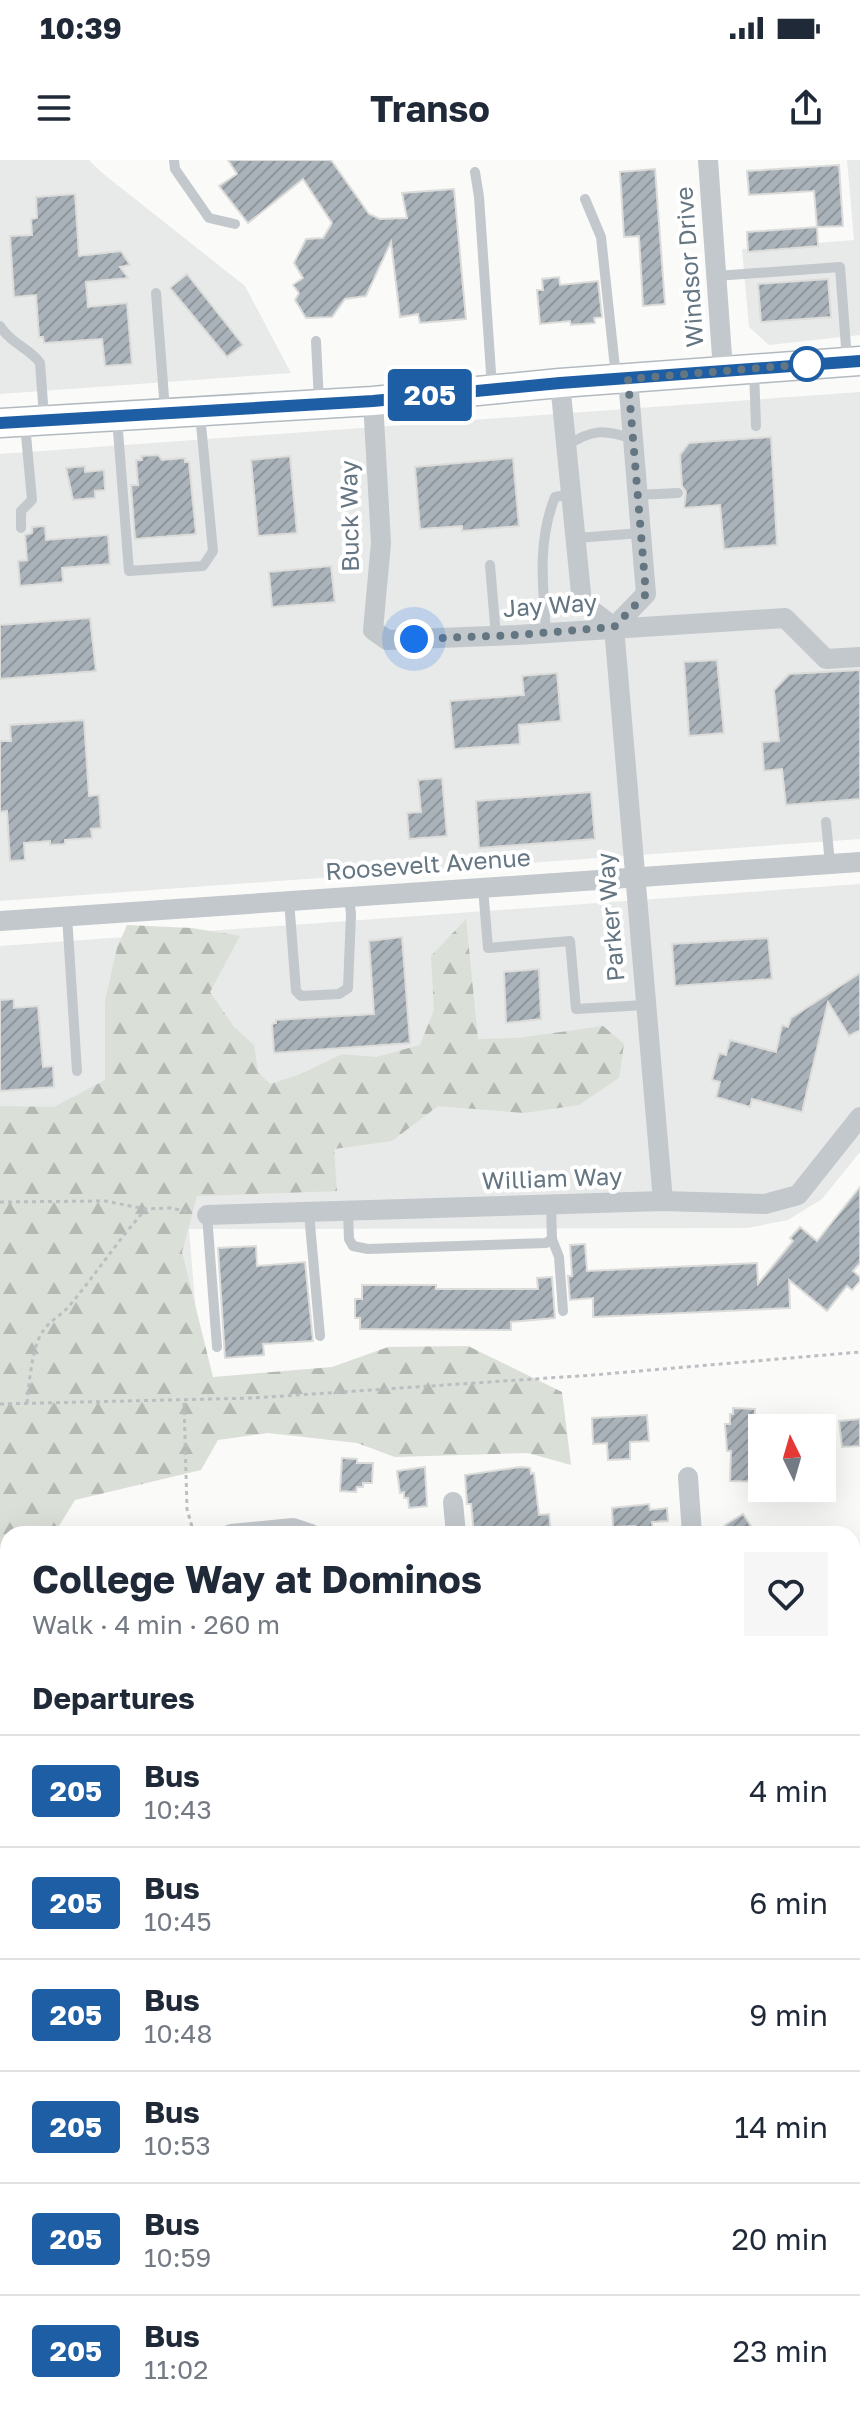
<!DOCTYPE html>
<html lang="en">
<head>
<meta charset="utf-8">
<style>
  :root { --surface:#fff; --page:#f6f6f7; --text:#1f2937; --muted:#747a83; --line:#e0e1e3 }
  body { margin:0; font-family:"Golos Text",sans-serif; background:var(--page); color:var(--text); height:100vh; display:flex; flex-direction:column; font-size:30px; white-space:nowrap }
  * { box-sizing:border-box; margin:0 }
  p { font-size:26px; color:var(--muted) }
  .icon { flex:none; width:44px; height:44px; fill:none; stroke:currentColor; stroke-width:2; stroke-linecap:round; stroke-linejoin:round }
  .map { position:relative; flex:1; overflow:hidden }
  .sheet { position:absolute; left:0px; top:1366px; width:860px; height:898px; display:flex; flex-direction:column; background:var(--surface); border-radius:24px 24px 0 0; box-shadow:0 8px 32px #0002 }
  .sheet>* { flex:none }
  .badge { padding:0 16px; border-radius:6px; font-size:28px; line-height:52px }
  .needle { width:52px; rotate:355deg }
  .controls { position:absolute; left:748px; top:1254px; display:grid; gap:16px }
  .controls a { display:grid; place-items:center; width:88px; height:88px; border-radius:0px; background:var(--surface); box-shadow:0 8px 32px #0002; font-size:40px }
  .you { position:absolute; width:40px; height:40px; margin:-20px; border:6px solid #fff; border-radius:50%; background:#1a73e8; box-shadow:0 0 0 12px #1a73e833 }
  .map>.badge { position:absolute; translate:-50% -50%; box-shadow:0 0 0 4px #fff }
  h2 { padding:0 32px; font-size:30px; line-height:72px }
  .round { display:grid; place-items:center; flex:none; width:84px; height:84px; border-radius:0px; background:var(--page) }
  .head { display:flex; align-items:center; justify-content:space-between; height:136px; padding:0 32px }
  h1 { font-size:38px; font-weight:700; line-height:60px }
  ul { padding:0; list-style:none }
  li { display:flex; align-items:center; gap:24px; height:112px; padding:0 32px; border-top:2px solid var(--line) }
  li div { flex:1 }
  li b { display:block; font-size:30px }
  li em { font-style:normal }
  li .badge { min-width:88px; font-weight:700; text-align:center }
  .status { display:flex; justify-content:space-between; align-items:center; height:56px; padding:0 40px; background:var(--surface); direction:ltr }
  .status svg { height:22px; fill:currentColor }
  header { display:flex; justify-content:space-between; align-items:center; height:104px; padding:0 32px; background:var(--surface); font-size:36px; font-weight:700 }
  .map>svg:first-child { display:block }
  .built { fill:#e8e9e9 }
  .forest { fill:url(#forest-firs) }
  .building { fill:url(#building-hatch); stroke:#dcdcda; stroke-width:2 }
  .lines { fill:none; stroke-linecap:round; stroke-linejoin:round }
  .secondary-casing { stroke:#b3babf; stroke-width:31 }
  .path { stroke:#bbbfc2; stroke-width:3; stroke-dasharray:4 4; stroke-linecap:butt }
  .lane { stroke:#c3c8cc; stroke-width:10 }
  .street { stroke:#c3c8cc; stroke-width:20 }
  .secondary { stroke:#fff; stroke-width:28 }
  .line-casing { stroke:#fff; stroke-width:18 }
  .line { stroke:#1e5ea5; stroke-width:12 }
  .walk { stroke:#657683; stroke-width:8; stroke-dasharray:0 14.4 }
  .stop-dot { fill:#fff; stroke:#1e5ea5; stroke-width:4 }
  .labels { text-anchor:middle; stroke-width:8; stroke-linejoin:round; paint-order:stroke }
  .street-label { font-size:24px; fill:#657683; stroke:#fff }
</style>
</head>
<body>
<div class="status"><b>10:39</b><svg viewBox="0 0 49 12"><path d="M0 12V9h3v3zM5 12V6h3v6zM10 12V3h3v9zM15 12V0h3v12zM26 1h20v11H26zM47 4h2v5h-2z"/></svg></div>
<header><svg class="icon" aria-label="menu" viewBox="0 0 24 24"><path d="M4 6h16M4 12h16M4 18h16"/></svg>Transo<svg class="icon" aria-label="share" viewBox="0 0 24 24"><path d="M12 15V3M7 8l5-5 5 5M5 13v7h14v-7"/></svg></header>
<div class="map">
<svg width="860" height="2263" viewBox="0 0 860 2263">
  <defs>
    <pattern id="forest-firs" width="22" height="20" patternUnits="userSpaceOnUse" patternTransform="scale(2)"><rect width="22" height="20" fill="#dadfd7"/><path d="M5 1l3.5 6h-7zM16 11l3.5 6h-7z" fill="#b4b9b4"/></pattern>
    <pattern id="building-hatch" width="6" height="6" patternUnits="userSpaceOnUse" patternTransform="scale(2)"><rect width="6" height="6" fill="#aab3b9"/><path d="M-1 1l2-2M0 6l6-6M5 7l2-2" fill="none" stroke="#8e969c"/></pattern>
  </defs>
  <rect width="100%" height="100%" fill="#fafaf8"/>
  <g class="built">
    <polygon points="0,0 89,0 101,12 245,126 291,213 0,234"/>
    <polygon points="847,0 860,0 860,175 769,185 749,167 742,89 854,80"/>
    <polygon points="860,232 860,679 0,741 0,294"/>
    <polygon points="860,724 860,992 822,1039 788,1060 747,1068 189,1069 201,1215 0,1115 0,786"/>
  </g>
  <g class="forest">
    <polygon points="466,759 478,879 518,878 603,866 624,884 619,918 579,945 524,953 438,946 392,981 334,989 337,1031 197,1036 182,1092 213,1217 332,1207 388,1187 468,1186 562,1232 571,1305 528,1293 395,1297 357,1283 268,1273 218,1280 201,1310 75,1340 54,1374 8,1374 8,1469 0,1499 0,946 54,947 105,920 105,841 117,788 127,765 192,768 240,776 210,832 234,867 254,885 258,912 270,924 301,914 342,894 376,897 420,885 434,850 431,796"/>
    <polygon points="0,1626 8,1631 8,1726 0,1739"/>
    <polygon points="8,1989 8,2147 4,2187 0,2187 0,1990"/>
  </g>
  <g class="building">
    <polygon points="228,0 331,0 369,54 380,59 407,58 402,33 454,29 466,159 420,163 418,154 400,157 391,82 366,136 345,139 332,157 306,158 295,140 299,133 293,125 303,118 294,103 306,79 323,78 332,63 303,19 248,63 219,26 237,14"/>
    <polygon points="839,5 843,66 817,67 814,31 749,35 747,11"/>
    <polygon points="655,9 665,144 643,146 639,76 624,77 620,12"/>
    <polygon points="75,34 79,96 121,91 130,105 120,107 128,118 86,122 88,147 127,143 132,204 105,206 102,179 44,183 43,177 39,177 36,135 14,137 10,76 32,75 31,59 37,58 36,37"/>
    <polygon points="817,67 818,86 748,92 747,72"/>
    <polygon points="187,114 243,185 227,197 170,128"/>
    <polygon points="559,117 560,125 598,121 602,157 594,158 595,163 571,165 570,161 540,164 537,130 543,130 542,119"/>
    <polygon points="828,119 831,157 761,162 758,124"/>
    <polygon points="771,277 777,385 724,389 720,345 684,348 686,332 682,326 680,295 689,283"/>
    <polygon points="158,295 162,300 185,298 185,302 189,302 196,374 135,379 131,325 138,325 136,300 142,300 141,296"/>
    <polygon points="290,296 297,373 258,376 251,300"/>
    <polygon points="513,298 519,366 462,371 462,366 420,369 415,307"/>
    <polygon points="85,306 85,312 104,310 105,330 95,331 95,338 73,340 66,308"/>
    <polygon points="45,366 46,380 108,375 110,404 62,408 63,422 20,426 18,401 27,400 25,375 32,373 32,367"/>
    <polygon points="331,406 335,442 272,447 269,412"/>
    <polygon points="90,458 96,511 0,519 0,465"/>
    <polygon points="717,500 724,573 689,576 684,502"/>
    <polygon points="860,510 860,639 786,645 782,609 764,611 762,582 779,581 774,530 789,514"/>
    <polygon points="557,513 561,561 519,565 520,584 454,589 450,541 524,535 522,516"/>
    <polygon points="84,560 89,636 99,635 101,668 91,669 92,678 65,680 65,684 50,685 50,681 24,683 25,700 10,701 7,651 0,652 0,581 11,581 10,565"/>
    <polygon points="442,618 447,676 409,679 407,653 421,652 418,620"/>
    <polygon points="591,632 595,679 479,688 476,641"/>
    <polygon points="402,777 410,883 274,893 272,864 276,863 276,860 374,854 369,781"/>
    <polygon points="768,778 772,819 675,826 672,784"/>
    <polygon points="539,809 541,859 506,863 504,812"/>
    <polygon points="860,813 860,870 849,876 828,842 802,952 752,939 750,947 716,937 720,922 712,920 719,893 726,895 730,880 776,892 782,865 788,867 791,858"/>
    <polygon points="14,839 14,848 38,846 43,907 53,906 54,927 0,931 0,840"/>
    <polygon points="860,1027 860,1103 853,1111 860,1117 860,1121 852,1130 847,1126 827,1151 789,1120 790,1148 593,1157 593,1138 570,1140 568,1116 572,1116 570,1085 585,1084 587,1111 757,1103 758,1124 793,1081 790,1078 800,1067 817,1081"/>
    <polygon points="256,1086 257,1106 305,1102 313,1181 263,1184 264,1195 225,1198 218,1088"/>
    <polygon points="552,1117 555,1158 511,1162 511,1170 360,1169 360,1158 355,1158 355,1139 362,1139 362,1125 436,1125 436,1129 538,1129 537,1118"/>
    <polygon points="733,1248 755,1249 754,1301 762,1301 762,1322 730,1321 731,1291 727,1291 725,1264 730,1264 730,1254 733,1254"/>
    <polygon points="647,1255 649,1281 630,1282 630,1299 608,1300 607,1283 593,1284 592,1258"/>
    <polygon points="860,1259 860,1286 842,1287 839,1261"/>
    <polygon points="342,1298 357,1299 357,1303 373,1303 372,1323 363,1323 363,1327 357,1327 356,1332 340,1331"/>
    <polygon points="425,1307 427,1346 409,1348 408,1338 404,1338 404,1332 400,1333 397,1311"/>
    <polygon points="521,1307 530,1308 531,1314 534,1313 539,1355 549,1354 551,1374 474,1374 471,1344 467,1344 465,1315"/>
    <polygon points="649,1344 650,1350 667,1348 668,1361 652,1362 653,1374 636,1374 635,1366 613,1367 612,1348"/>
    <polygon points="743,1354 756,1374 731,1374 725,1365"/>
  </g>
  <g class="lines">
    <defs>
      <g id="secondary">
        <polyline points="0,263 373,241 560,223 860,201"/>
        <polyline points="852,2209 860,2208"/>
        <polyline points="518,2256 518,2263"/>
        <polyline points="144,2263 236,2256"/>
      </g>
    </defs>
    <use href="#secondary" class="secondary-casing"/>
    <g class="path">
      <polyline points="0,1042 105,1041 146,1049 170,1048 191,1052"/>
      <path d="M27,1243C29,1224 32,1186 43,1171C49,1161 62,1155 70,1145C96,1114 118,1080 146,1049"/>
      <polyline points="184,1243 187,1349 194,1374"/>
      <polyline points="0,1244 253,1238 593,1215 860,1192"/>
    </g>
    <g class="lane">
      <polyline points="174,0 175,9 209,58 235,64"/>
      <polyline points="475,12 479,37 492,227"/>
      <polyline points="585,39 601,77 616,217"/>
      <polyline points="716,116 840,107 847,200"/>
      <polyline points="156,133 165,250"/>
      <path d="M0,166C11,184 31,189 40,203L44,257"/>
      <polyline points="316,181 319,242"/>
      <polyline points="754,210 756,266"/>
      <polyline points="117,258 129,411 203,406 213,391 200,254"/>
      <path d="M566,286C592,269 604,269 633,279"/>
      <polyline points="637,335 678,333"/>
      <polyline points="21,368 21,351 32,340 25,264"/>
      <polyline points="577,378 641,373"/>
      <polyline points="490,405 496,476"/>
      <path d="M546,472C543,426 537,382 555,337L572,334"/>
      <polyline points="826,662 830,704"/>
      <polyline points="483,728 488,788 570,781 576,849 645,845"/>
      <polyline points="289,740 296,831 301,836 339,834 348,828 351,754 349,737"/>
      <polyline points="67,756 77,911"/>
      <polyline points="348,1052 349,1079 353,1086 368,1089 546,1083 552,1079 551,1045"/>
      <polyline points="309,1053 320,1176"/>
      <polyline points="207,1055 217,1187"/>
      <polyline points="552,1079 559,1097 563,1151"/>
      <polyline points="852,2242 860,2242"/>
      <polyline points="393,2256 394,2263"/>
      <polyline points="641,2256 642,2263"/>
    </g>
    <g class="street">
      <polyline points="708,0 723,210"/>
      <polyline points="560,223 582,443 614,467 663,1041"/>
      <polyline points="373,241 381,383 373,470 387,480 517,475 785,458 826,499 860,497"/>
      <polyline points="614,467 646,434 628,219"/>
      <polyline points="0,761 860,702"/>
      <polyline points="207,1055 663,1041 765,1044 798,1035 860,957"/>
      <polyline points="688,1317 692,1374"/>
      <polyline points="453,1342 456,1374"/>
      <polyline points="231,1374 293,1368 311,1374"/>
      <polyline points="852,1706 860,1705"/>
      <polyline points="0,1769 8,1769"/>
      <polyline points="0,1969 8,1968"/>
      <polyline points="79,2256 80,2263"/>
      <polyline points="271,2256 272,2263"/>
      <polyline points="768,2256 769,2263"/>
    </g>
    <use href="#secondary" class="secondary"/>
  </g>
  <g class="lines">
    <defs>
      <polyline id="line" points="0,263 373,241 560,223 860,201"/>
    </defs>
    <use href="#line" class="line-casing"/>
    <use href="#line" class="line"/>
    <polyline class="walk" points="414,479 517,475 614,467 646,434 628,219 807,204"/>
  </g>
  <circle class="stop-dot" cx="807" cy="204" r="16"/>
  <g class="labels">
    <g class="street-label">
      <text transform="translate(690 107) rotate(-94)" y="8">Windsor Drive</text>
      <text transform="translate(350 356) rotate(-91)" y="8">Buck Way</text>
      <text transform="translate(550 446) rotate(-4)" y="8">Jay Way</text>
      <text transform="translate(428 705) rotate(-4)" y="8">Roosevelt Avenue</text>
      <text transform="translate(611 757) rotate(-95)" y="8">Parker Way</text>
      <text transform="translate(552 1019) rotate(-2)" y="8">William Way</text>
    </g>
  </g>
</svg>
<div class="controls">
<a><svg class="needle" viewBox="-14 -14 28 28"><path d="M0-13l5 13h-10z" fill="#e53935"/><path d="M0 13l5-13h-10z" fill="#747a83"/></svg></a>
</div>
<div class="you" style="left:414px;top:479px"></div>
<b class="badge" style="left:430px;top:235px;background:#1e5ea5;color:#fff">205</b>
<section class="sheet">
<div class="head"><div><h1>College Way at Dominos</h1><p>Walk · 4 min · 260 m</p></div><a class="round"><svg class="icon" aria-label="heart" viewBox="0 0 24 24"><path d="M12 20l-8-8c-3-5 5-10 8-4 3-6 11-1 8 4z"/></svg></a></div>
<h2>Departures</h2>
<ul>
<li><span class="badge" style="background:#1e5ea5;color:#fff">205</span><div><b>Bus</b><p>10:43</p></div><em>4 min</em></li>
<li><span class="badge" style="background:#1e5ea5;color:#fff">205</span><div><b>Bus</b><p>10:45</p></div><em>6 min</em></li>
<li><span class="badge" style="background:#1e5ea5;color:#fff">205</span><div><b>Bus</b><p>10:48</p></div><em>9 min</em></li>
<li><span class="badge" style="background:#1e5ea5;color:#fff">205</span><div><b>Bus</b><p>10:53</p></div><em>14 min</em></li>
<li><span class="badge" style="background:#1e5ea5;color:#fff">205</span><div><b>Bus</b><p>10:59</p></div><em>20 min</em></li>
<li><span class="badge" style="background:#1e5ea5;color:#fff">205</span><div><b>Bus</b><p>11:02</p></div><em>23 min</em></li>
</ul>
</section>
</div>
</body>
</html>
